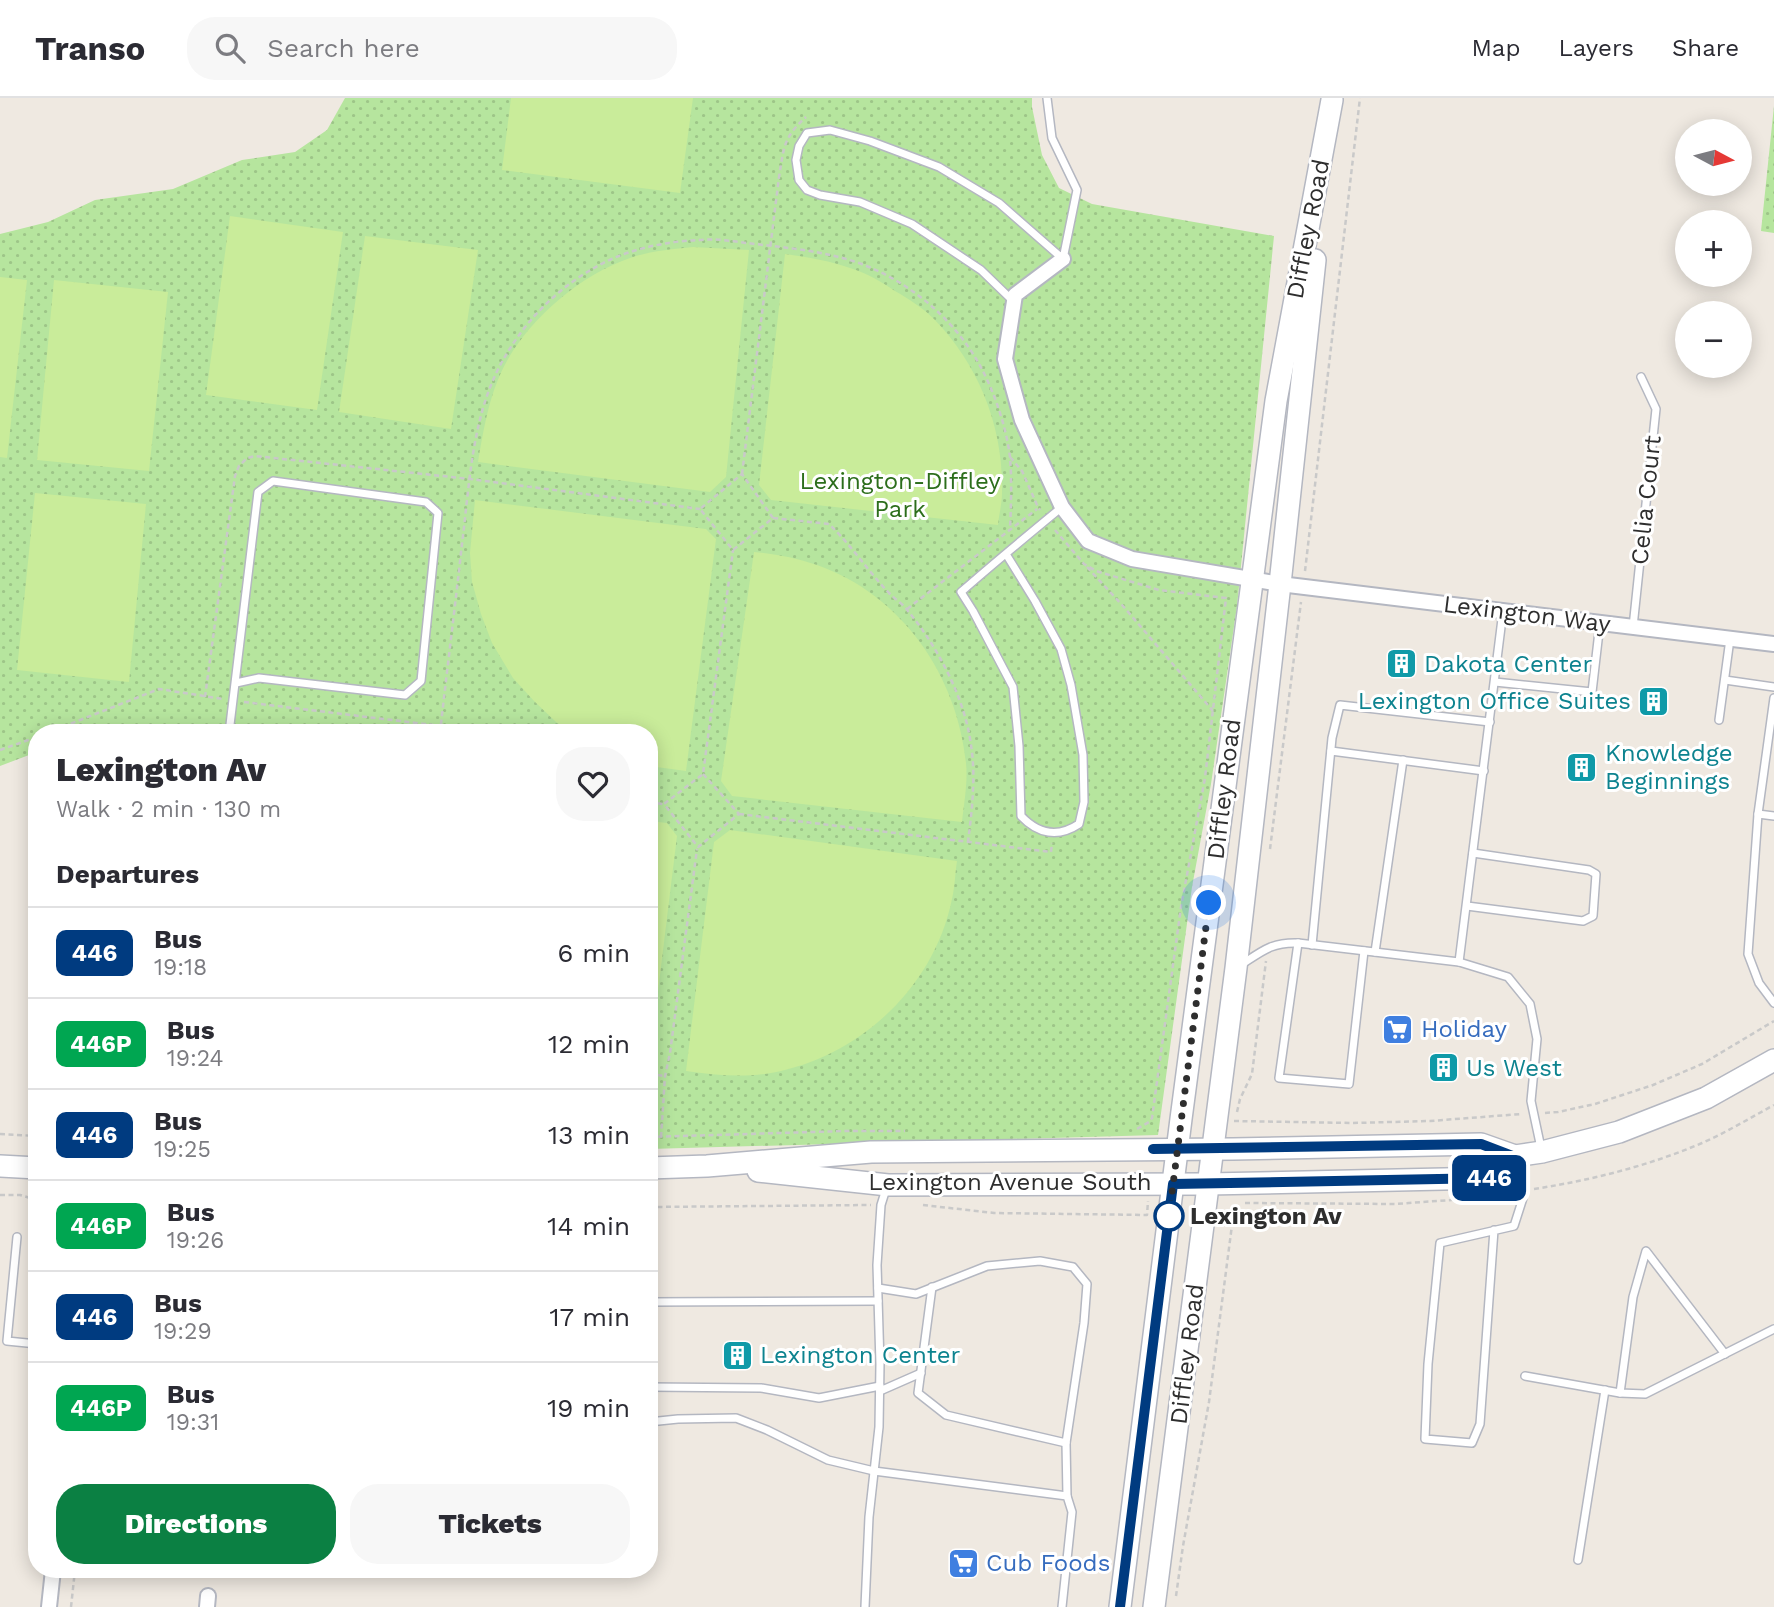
<!DOCTYPE html>
<html lang="en">
<head>
<meta charset="utf-8">
<style>
  :root { --surface:#fff; --page:#f7f7f7; --text:#2b2b33; --muted:#7c7c81; --line:#e1e1e2; --accent:#0b8043 }
  body { margin:0; font-family:"Work Sans",sans-serif; background:var(--page); color:var(--text); height:100vh; display:flex; flex-direction:column; font-size:26px; white-space:nowrap }
  * { box-sizing:border-box; margin:0 }
  p { font-size:23px; color:var(--muted) }
  .icon { flex:none; width:38px; height:38px; fill:none; stroke:currentColor; stroke-width:2; stroke-linecap:round; stroke-linejoin:round }
  .map { position:relative; flex:1; overflow:hidden }
  .panel { position:absolute; left:28px; top:626px; width:630px; height:854px; display:flex; flex-direction:column; background:var(--surface); border-radius:28px; box-shadow:0 4px 18px #0003 }
  .panel>* { flex:none }
  .badge { padding:0 14px; border-radius:10px; font-size:24px; line-height:46px }
  .needle { width:46px; rotate:97deg }
  .controls { position:absolute; left:1675px; top:21px; display:grid; gap:14px }
  .controls a { display:grid; place-items:center; width:77px; height:77px; border-radius:50%; background:var(--surface); box-shadow:0 4px 18px #0003; font-size:35px }
  .you { position:absolute; width:35px; height:35px; margin:-18px; border:5px solid #fff; border-radius:50%; background:#1a73e8; box-shadow:0 0 0 10px #1a73e833 }
  .map>.badge { position:absolute; translate:-50% -50%; box-shadow:0 0 0 4px #fff }
  h2 { padding:0 28px; font-size:26px; line-height:63px }
  .round { display:grid; place-items:center; flex:none; width:74px; height:74px; border-radius:28px; background:var(--page) }
  .headline { display:flex; align-items:center; justify-content:space-between; height:119px; padding:0 28px }
  h1 { font-size:33px; font-weight:800; line-height:52px }
  .button { display:flex; gap:14px; margin-top:auto; padding:14px 28px }
  .button a { flex:1; height:80px; border-radius:28px; background:var(--accent); color:#fff; font-size:28px; font-weight:800; line-height:80px; text-align:center }
  .button a+a { background:var(--page); color:var(--text) }
  ul { padding:0; list-style:none }
  li { display:flex; align-items:center; gap:21px; height:91px; padding:0 28px; border-top:2px solid var(--line) }
  li div { flex:1 }
  li b { display:block; font-size:26px }
  li em { font-style:normal }
  li .badge { min-width:77px; font-weight:700; text-align:center }
  header { display:flex; align-items:center; gap:42px; box-sizing:border-box; height:98px; padding:0 35px; background:var(--surface); border-bottom:2px solid var(--line) }
  header strong { font-size:33px }
  nav { display:flex; gap:38px; margin-inline-start:auto; font-size:24px }
  .search { width:490px; height:63px; background:var(--page); display:flex; align-items:center; gap:18px; box-sizing:border-box; padding:0 24px; border-radius:28px; color:var(--muted); font-size:26px }
  .map>svg:first-child { display:block }
  .park { fill:url(#park-dots) }
  .pitch { fill:#c9ec9a }
  .lines { fill:none; stroke-linecap:round; stroke-linejoin:round }
  .lane-casing { stroke:#b4b7c1; stroke-width:10 }
  .street-casing { stroke:#b4b7c1; stroke-width:18 }
  .secondary-casing { stroke:#b4b7c1; stroke-width:24 }
  .path { stroke:#c9c9c9; stroke-width:2.5; stroke-dasharray:5 3.5; stroke-linecap:butt }
  .lane { stroke:#fff; stroke-width:7 }
  .street { stroke:#fff; stroke-width:14 }
  .secondary { stroke:#fff; stroke-width:21 }
  .line-casing { stroke:#fff; stroke-width:16 }
  .line { stroke:#003b80; stroke-width:10 }
  .walk { stroke:#2e2e2e; stroke-width:7; stroke-dasharray:0 12.6 }
  .stop-dot { fill:#fff; stroke:#003b80; stroke-width:3.5 }
  .labels { text-anchor:middle; stroke-width:6; stroke-linejoin:round; paint-order:stroke }
  .street-label { font-size:24px; fill:#2e2e2e; stroke:#fff }
  .park-label { font-size:24px; fill:#2c6e1b; stroke:#fff }
  .culture-label { font-size:24px; fill:#0d838f; stroke:#fff; text-anchor:start }
  .shop-label { font-size:24px; fill:#366cbe; stroke:#fff; text-anchor:start }
  .stop-label { font-size:24px; font-weight:bold; fill:#2e2e2e; stroke:#fff; text-anchor:start }
</style>
</head>
<body>
<header>
<strong>Transo</strong>
<div class="search"><svg class="icon" aria-label="search" viewBox="0 0 24 24"><circle cx="10" cy="10" r="6"/><path d="M15 15l6 6"/></svg>Search here</div>
<nav><a>Map</a><a>Layers</a><a>Share</a></nav>
</header>
<div class="map">
<svg width="1774" height="1509" viewBox="0 0 1774 1509">
  <defs>
    <pattern id="park-dots" width="8" height="8" patternUnits="userSpaceOnUse" patternTransform="scale(1.75)"><rect width="8" height="8" fill="#b6e59e"/><path d="M2 2h.1M6 6h.1" fill="none" stroke="#9dc588" stroke-width="1.8" stroke-linecap="round"/></pattern>
  </defs>
  <rect width="100%" height="100%" fill="#efe9e1"/>
  <g class="park">
    <polygon points="345,0 1032,0 1032,9 1042,57 1059,90 1092,106 1274,138 1237,508 1211,686 1192,789 1158,1037 649,1051 649,635 37,635 37,654 0,668 0,136 48,124 95,102 173,91 242,62 295,54 327,32"/>
    <polygon points="1774,8 1774,135 1761,133"/>
  </g>
  <g class="pitch">
    <polygon points="511,0 693,0 680,95 502,72"/>
    <polygon points="230,118 343,134 317,312 206,297"/>
    <polygon points="365,138 478,152 451,331 339,314"/>
    <path d="M693,149L749,152L726,379L710,394L478,364C484,329 490,292 508,261C534,217 581,177 630,160C650,153 672,151 693,149Z"/>
    <path d="M785,156C808,159 831,163 853,171C868,176 882,184 895,193C909,201 923,210 934,221C979,267 1004,330 1002,395C1002,406 999,416 998,427L771,402L759,387Z"/>
    <polygon points="0,179 27,182 7,360 0,359"/>
    <polygon points="54,182 168,194 149,373 37,362"/>
    <polygon points="35,395 146,406 129,584 17,572"/>
    <polygon points="475,402 706,431 716,441 686,673 649,668 649,635 572,635 556,624 534,603 513,580 492,545 481,516 472,484 470,455"/>
    <path d="M754,454C775,456 796,460 817,467C902,497 957,577 966,665C968,684 964,705 962,724L732,698L721,683Z"/>
    <polygon points="649,723 667,725 677,738 649,967"/>
    <path d="M730,732L957,763C955,776 955,788 952,801C934,890 859,959 771,975C742,980 714,977 686,973L714,744Z"/>
  </g>
  <g class="lines">
    <defs>
      <g id="lane">
        <polyline points="1013,203 981,172 912,126 860,104 820,97 807,92 799,82 796,62 799,48 807,35 830,32 870,43 939,69 999,105 1063,161 1077,92 1052,40 1047,0"/>
        <path d="M1006,456L1035,503L1061,551L1071,587L1083,657L1084,704L1079,726C1058,740 1038,736 1021,718L1019,648L1013,589L973,513L961,494C994,465 1028,437 1062,409"/>
        <polyline points="1633,529 1656,311 1641,279"/>
        <polyline points="1725,582 1774,589"/>
        <polyline points="1495,584 1592,594 1600,525"/>
        <polyline points="1774,600 1758,716 1774,718"/>
        <polyline points="1719,622 1730,541"/>
        <polyline points="229,635 258,394 273,383 426,404 438,415 421,583 405,597 259,580 236,585"/>
        <polyline points="1331,653 1484,673"/>
        <polyline points="1758,716 1748,856 1759,885 1774,905"/>
        <polyline points="1467,808 1583,823 1593,818 1596,776 1589,772 1473,755"/>
        <polyline points="1298,845 1279,980 1349,986 1364,853"/>
        <polyline points="1312,847 1332,640 1340,607 1490,624"/>
        <polyline points="1375,854 1403,662"/>
        <polyline points="1459,864 1503,513"/>
        <path d="M1241,867C1262,853 1272,844 1298,845L1459,864L1508,879L1530,906L1537,941L1531,1003L1541,1050"/>
        <polyline points="1494,1132 1480,1326 1472,1345 1425,1341 1428,1266 1440,1145 1514,1128 1523,1100 1516,1063"/>
        <polyline points="17,1139 7,1243 37,1246"/>
        <polyline points="932,1189 918,1295 946,1317 1066,1345"/>
        <polyline points="878,1190 916,1196 987,1168 1040,1163 1073,1169 1087,1186 1084,1225 1066,1345 1067,1398"/>
        <polyline points="649,1204 878,1203"/>
        <polyline points="1525,1278 1620,1295 1645,1296 1774,1231"/>
        <polyline points="649,1289 761,1290 819,1300 880,1288"/>
        <polyline points="880,1293 921,1275"/>
        <polyline points="1620,1295 1633,1199 1646,1153 1725,1256"/>
        <polyline points="649,1324 678,1321 736,1320 767,1332 828,1362 874,1373 1067,1398 1072,1414 1062,1509"/>
        <polyline points="1578,1462 1605,1292"/>
        <polyline points="865,1509 869,1419 879,1329 880,1266 877,1167 881,1107 886,1091"/>
      </g>
      <g id="street">
        <polyline points="1063,161 1015,197 1005,261 1022,322 1062,409 1088,443 1132,461 1280,486 1774,546"/>
        <polyline points="49,1509 53,1472"/>
        <polyline points="207,1509 208,1498"/>
      </g>
      <g id="secondary">
        <polyline points="0,1068 37,1070"/>
        <polyline points="649,1070 707,1068 871,1054 1233,1051 1481,1046 1515,1058 1542,1054 1619,1034 1706,1000 1774,962"/>
        <polyline points="758,1073 888,1087 1208,1086 1490,1080 1515,1058"/>
        <polyline points="1120,1509 1181,1021 1276,303 1332,2"/>
        <polyline points="1154,1509 1236,870 1280,486 1315,162"/>
      </g>
    </defs>
    <use href="#lane" class="lane-casing"/>
    <use href="#street" class="street-casing"/>
    <use href="#secondary" class="secondary-casing"/>
    <g class="path">
      <polyline points="1010,359 1022,373 1037,407 1040,412"/>
      <path d="M742,376L779,79C784,49 783,40 806,19"/>
      <path d="M773,420L742,376L700,411L733,452L773,420L829,426C851,447 868,473 889,495C895,501 903,506 908,513C938,549 965,601 971,647C976,679 972,712 968,744"/>
      <polyline points="1055,432 1084,466 1096,473 1159,492 1226,500 1205,680 1181,809 1152,1020 1149,1024 1135,1032"/>
      <polyline points="1087,469 1123,508 1213,613"/>
      <polyline points="1305,473 1360,0"/>
      <polyline points="907,511 1037,411"/>
      <polyline points="205,599 235,378 239,368 247,360 255,358 470,381 700,411"/>
      <polyline points="244,604 441,628"/>
      <polyline points="47,635 159,591 223,601"/>
      <path d="M440,635C447,572 455,509 462,446C470,383 472,312 506,257C530,216 565,184 607,163C635,150 669,143 700,142C718,140 737,144 755,146C798,151 842,155 880,174C920,193 956,226 978,264C994,292 1006,328 1010,359C1012,383 1011,408 1010,432"/>
      <polyline points="0,652 37,639"/>
      <polyline points="703,676 739,716 698,749 664,706 703,676 733,452"/>
      <polyline points="649,704 663,706"/>
      <polyline points="739,716 1051,754 1052,745"/>
      <polyline points="1270,751 1301,504"/>
      <polyline points="649,976 665,978"/>
      <polyline points="1237,1014 1240,1001 1252,976 1266,863"/>
      <polyline points="1545,1015 1558,1014 1595,1006 1653,987 1702,966 1774,923"/>
      <polyline points="1234,1023 1353,1025 1430,1023 1521,1016"/>
      <polyline points="0,1036 37,1038"/>
      <polyline points="649,1039 845,1033 905,1033"/>
      <polyline points="661,1039 665,978 670,955 697,751"/>
      <path d="M1534,1091C1592,1082 1648,1068 1702,1045C1727,1034 1750,1020 1774,1007"/>
      <polyline points="0,1097 20,1097 37,1102"/>
      <polyline points="1245,1105 1395,1106 1465,1101"/>
      <polyline points="923,1107 994,1115 1147,1117 1148,1103"/>
      <polyline points="649,1109 871,1107"/>
      <polyline points="1176,1498 1183,1448 1209,1304 1235,1104"/>
      <polyline points="71,1509 75,1472"/>
    </g>
    <use href="#lane" class="lane"/>
    <use href="#street" class="street"/>
    <use href="#secondary" class="secondary"/>
  </g>
  <g class="lines">
    <defs>
      <polyline id="line" points="1120,1509 1173,1086 1490,1080 1515,1059 1481,1046 1153,1051"/>
    </defs>
    <use href="#line" class="line-casing"/>
    <use href="#line" class="line"/>
    <polyline class="walk" points="1169,1118 1209,805"/>
  </g>
  <defs>
    <symbol id="building-square" viewBox="-11 -11 22 22"><rect x="-9" y="-9" width="18" height="18" rx="4" fill="#0f9aa8" stroke="#fff"/><path d="M-4-6H4V6H1V3H-1V6H-4ZM-2.5-4.3h1.7v1.8h-1.7ZM.8-4.3h1.7v1.8H.8ZM-2.5-1h1.7V.8h-1.7ZM.8-1h1.7V.8H.8Z" fill="#fff"/></symbol>
    <symbol id="supermarket-square" viewBox="-11 -11 22 22"><rect x="-9" y="-9" width="18" height="18" rx="4" fill="#3f7fe0" stroke="#fff"/><path d="M-6-5.5h2.5l.6 2H6L4.5 2H-2.5L-4.4-4H-6ZM-1.5 3.2a1.3 1.3 0 1 0 .1 0ZM3 3.2a1.3 1.3 0 1 0 .1 0Z" fill="#fff"/></symbol>
  </defs>
  <g fill-rule="evenodd">
    <use href="#building-square" x="1384" y="548" width="35" height="35"/>
    <use href="#building-square" x="1636" y="586" width="35" height="35"/>
    <use href="#building-square" x="1564" y="652" width="35" height="35"/>
    <use href="#supermarket-square" x="1380" y="914" width="35" height="35"/>
    <use href="#building-square" x="1426" y="952" width="35" height="35"/>
    <use href="#building-square" x="720" y="1240" width="35" height="35"/>
    <use href="#supermarket-square" x="946" y="1448" width="35" height="35"/>
  </g>
  <circle class="stop-dot" cx="1169" cy="1118" r="14"/>
  <g class="labels">
    <g class="street-label">
      <text transform="translate(1308 131) rotate(-79)" y="8">Diffley Road</text>
      <text transform="translate(1646 402) rotate(-84)" y="8">Celia Court</text>
      <text transform="translate(1527 516) rotate(7)" y="8">Lexington Way</text>
      <text transform="translate(1224 691) rotate(-83)" y="8">Diffley Road</text>
      <text x="1010" y="1092">Lexington Avenue South</text>
      <text transform="translate(1187 1256) rotate(-83)" y="8">Diffley Road</text>
    </g>
    <g class="park-label">
      <text x="900" y="391">Lexington-Diffley<tspan x="900" dy="28">Park</tspan></text>
    </g>
    <g class="culture-label">
      <text x="1424" y="574">Dakota Center</text>
      <text x="1631" y="611" text-anchor="end">Lexington Office Suites</text>
      <text x="1605" y="663">Knowledge<tspan x="1605" dy="28">Beginnings</tspan></text>
      <text x="1466" y="978">Us West</text>
      <text x="760" y="1265">Lexington Center</text>
    </g>
    <g class="shop-label">
      <text x="1421" y="939">Holiday</text>
      <text x="986" y="1473">Cub Foods</text>
    </g>
    <g class="stop-label">
      <text x="1190" y="1126">Lexington Av</text>
    </g>
  </g>
</svg>
<div class="controls">
<a><svg class="needle" viewBox="-14 -14 28 28"><path d="M0-13l5 13h-10z" fill="#e53935"/><path d="M0 13l5-13h-10z" fill="#7c7c81"/></svg></a>
<a>+</a>
<a>−</a>
</div>
<div class="you" style="left:1209px;top:805px"></div>
<b class="badge" style="left:1489px;top:1080px;background:#003b80;color:#fff">446</b>
<section class="panel">
<div class="headline"><div><h1>Lexington Av</h1><p>Walk · 2 min · 130 m</p></div><a class="round"><svg class="icon" aria-label="heart" viewBox="0 0 24 24"><path d="M12 20l-8-8c-3-5 5-10 8-4 3-6 11-1 8 4z"/></svg></a></div>
<h2>Departures</h2>
<ul>
<li><span class="badge" style="background:#003b80;color:#fff">446</span><div><b>Bus</b><p>19:18</p></div><em>6 min</em></li>
<li><span class="badge" style="background:#00a651;color:#fff">446P</span><div><b>Bus</b><p>19:24</p></div><em>12 min</em></li>
<li><span class="badge" style="background:#003b80;color:#fff">446</span><div><b>Bus</b><p>19:25</p></div><em>13 min</em></li>
<li><span class="badge" style="background:#00a651;color:#fff">446P</span><div><b>Bus</b><p>19:26</p></div><em>14 min</em></li>
<li><span class="badge" style="background:#003b80;color:#fff">446</span><div><b>Bus</b><p>19:29</p></div><em>17 min</em></li>
<li><span class="badge" style="background:#00a651;color:#fff">446P</span><div><b>Bus</b><p>19:31</p></div><em>19 min</em></li>
</ul>
<div class="button"><a>Directions</a><a>Tickets</a></div>
</section>
</div>
</body>
</html>
